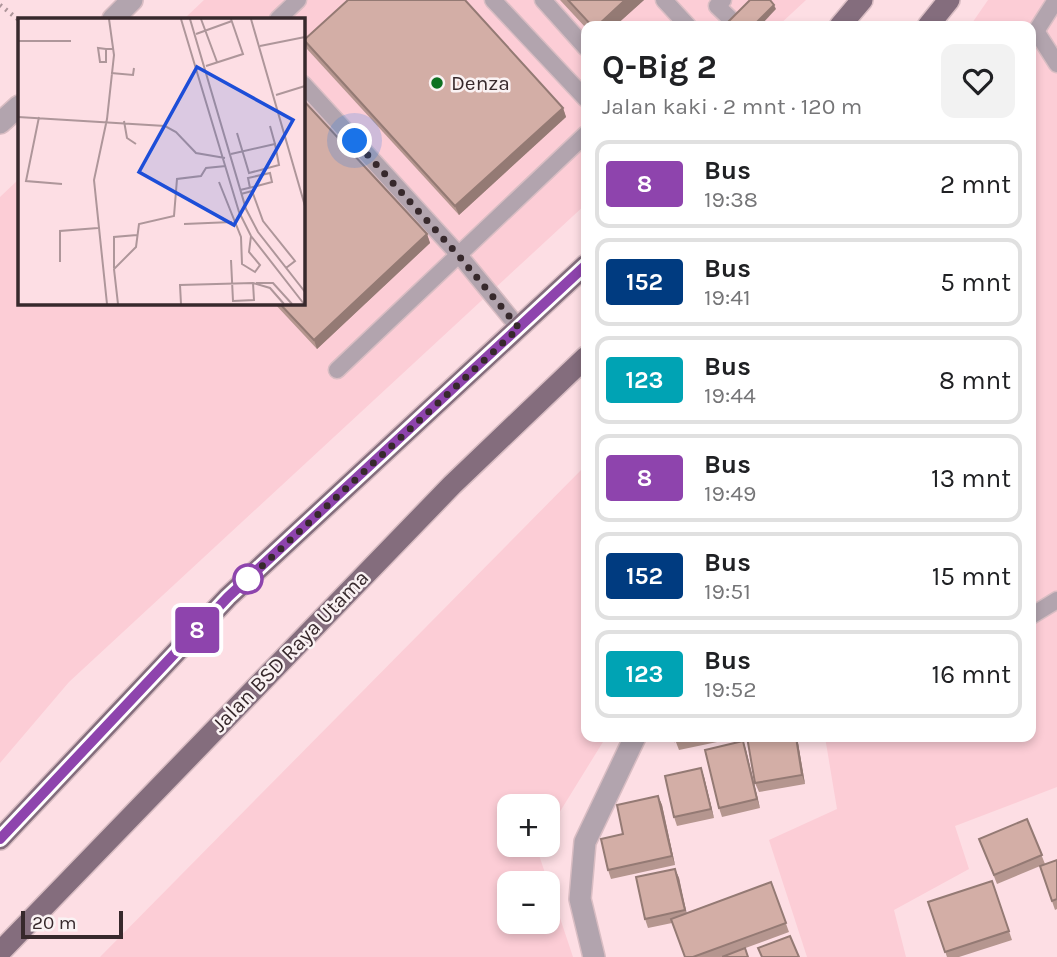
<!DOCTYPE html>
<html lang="id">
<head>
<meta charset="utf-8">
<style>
  :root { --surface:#fff; --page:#f2f2f2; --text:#202124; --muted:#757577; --line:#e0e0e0 }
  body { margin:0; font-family:Karla,sans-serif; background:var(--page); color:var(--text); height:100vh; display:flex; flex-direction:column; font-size:26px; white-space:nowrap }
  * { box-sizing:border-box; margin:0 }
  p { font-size:23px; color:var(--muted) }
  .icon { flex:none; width:38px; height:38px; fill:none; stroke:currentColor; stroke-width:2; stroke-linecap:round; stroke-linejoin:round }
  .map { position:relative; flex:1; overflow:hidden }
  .details { position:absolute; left:581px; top:21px; width:455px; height:721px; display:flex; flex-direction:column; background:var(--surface); border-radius:14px; box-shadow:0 4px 10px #0003 }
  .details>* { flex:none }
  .badge { padding:0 14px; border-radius:5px; font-size:24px; line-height:46px }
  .fabs { position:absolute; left:497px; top:794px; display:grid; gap:14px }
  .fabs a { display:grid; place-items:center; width:63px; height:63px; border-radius:14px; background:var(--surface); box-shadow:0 4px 10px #0003; font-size:35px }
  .scale { position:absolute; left:21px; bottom:18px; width:102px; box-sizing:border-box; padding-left:7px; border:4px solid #37292c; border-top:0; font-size:19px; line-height:24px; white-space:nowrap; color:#37292c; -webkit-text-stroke:5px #faf2f3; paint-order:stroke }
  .you { position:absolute; width:35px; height:35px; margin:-18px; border:5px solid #fff; border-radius:50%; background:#1a73e8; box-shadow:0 0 0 10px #1a73e833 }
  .map>.badge { position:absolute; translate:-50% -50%; box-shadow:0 0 0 4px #fff }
  .round { display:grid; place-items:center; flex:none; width:74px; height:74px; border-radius:14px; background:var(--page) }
  .overview { display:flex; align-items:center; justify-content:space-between; height:119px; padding:0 21px }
  h1 { font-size:33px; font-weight:700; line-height:52px }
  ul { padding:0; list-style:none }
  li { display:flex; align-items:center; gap:21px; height:88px; margin:0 14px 10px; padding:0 7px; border:4px solid var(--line); border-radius:14px }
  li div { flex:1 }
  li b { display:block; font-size:26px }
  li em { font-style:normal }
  li .badge { min-width:77px; font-weight:700; text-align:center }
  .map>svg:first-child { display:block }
  .built { fill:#fccdd6; fill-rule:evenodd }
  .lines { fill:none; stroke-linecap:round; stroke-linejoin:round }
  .service-casing { stroke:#d9bdc3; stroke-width:19 }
  .minor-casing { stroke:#d9bdc3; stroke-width:24 }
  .primary-casing { stroke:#d9bdc3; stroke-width:24 }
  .path { stroke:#ad959a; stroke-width:4.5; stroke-dasharray:2 5; stroke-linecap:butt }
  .service { stroke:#b2a4ae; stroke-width:16 }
  .minor { stroke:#b2a4ae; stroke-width:21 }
  .primary { stroke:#846d7d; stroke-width:21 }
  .wall { fill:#b5968f }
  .shaded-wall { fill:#947a74 }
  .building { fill:#d3aea6; stroke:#947a74; stroke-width:2 }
  .line-casing { stroke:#fff; stroke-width:16 }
  .line { stroke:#8e44ad; stroke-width:10 }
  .walk { stroke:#37292c; stroke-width:7; stroke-dasharray:0 12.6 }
  .poi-dot { fill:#0d7121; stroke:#faf2f3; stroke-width:2.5 }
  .stop-dot { fill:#fff; stroke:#8e44ad; stroke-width:3.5 }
  .labels { text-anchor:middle; stroke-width:5; stroke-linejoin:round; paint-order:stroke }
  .poi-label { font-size:21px; fill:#37292c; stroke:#faf2f3; text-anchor:start }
  .street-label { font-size:21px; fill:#37292c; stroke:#faf2f3 }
  .inset-road { fill:none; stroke:#ae969a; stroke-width:2 }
  .view { fill:#1d4ed8; fill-opacity:0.15; stroke:#1d4ed8; stroke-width:3.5 }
  .inset-edge { fill:none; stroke:#37292c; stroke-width:3.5 }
</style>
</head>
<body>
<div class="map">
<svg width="1057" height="957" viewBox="0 0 1057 957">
  <rect width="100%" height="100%" fill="#fddee4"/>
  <g class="built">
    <polygon points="204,0 806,0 778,26 586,26 586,204 69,682 0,763 0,197 19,179 19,303 303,303 303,19 184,19"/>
    <polygon points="988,0 1057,0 1057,787 955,826 969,869 894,910 906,957 807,957 769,840 837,809 825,737 1031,737 1031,26 970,26"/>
    <path d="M586,465V737H606L548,831V807H509V845H539L537,849L573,957H100ZM509,884H548V922H509Z"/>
  </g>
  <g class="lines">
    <defs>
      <g id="service">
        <polyline points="493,0 586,99"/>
        <polyline points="543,0 586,48"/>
        <polyline points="664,0 688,26"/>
        <polyline points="723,0 717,6 738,26"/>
        <polyline points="278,19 298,0"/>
        <polyline points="1036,31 1057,64"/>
        <polyline points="1031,39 1056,0"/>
        <polyline points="303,84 459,255 519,328"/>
        <polyline points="337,370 586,134"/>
        <polyline points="1031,616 1057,600"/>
      </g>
      <g id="minor">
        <polyline points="113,19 132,0"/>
        <polyline points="0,123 19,106"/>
        <polyline points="594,957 580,899 585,842 635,737"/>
      </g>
      <g id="primary">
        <polyline points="840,26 862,0"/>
        <polyline points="928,26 949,0"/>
        <polyline points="0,839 228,597 586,265"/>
        <polyline points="0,952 452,485 586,357"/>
      </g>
    </defs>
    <use href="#service" class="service-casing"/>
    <use href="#minor" class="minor-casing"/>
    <use href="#primary" class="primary-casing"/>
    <polyline class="path" points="0,5 19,20"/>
    <use href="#service" class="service"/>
    <use href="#minor" class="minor"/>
    <use href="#primary" class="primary"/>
  </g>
  <g class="wall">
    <polygon points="560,0 644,0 615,26 586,26 586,28"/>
    <polygon points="304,40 563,108 566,117 459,215 307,49"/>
    <polygon points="427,234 430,243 317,349 274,303 303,303"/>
    <polygon points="674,737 741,737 679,750"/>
    <polygon points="797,737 805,784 759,792 755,783"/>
    <polygon points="743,741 746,750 760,808 722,817 719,808"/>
    <polygon points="701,768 704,777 714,818 677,826 674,817"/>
    <polygon points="658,796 662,805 675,865 611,879 608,870 623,834"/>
    <polygon points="1027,819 1045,864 997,884 979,839"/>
    <polygon points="1057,860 1057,909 1055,910 1040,866"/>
    <polygon points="675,869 679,878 686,913 771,882 789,932 721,957 685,957 672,923 648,928 645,919"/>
    <polygon points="992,881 1012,940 959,957 947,957 928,902"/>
  </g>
  <g class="shaded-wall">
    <polygon points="625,0 644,0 615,26 597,26"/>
    <polygon points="774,5 776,9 760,26 753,26"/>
    <polygon points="563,108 566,117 459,215 455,206"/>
    <polygon points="427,234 430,243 317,349 314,340"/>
    <polygon points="796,737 797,737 805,784 802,775"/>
    <polygon points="743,741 746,750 760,808 757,799"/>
    <polygon points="701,768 704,777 714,818 711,809"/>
    <polygon points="658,796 662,805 675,865 672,856"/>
    <polygon points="675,869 679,878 688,919 685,910"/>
  </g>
  <g class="building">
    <polygon points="348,0 465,0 563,108 455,206 304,40"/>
    <polygon points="568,0 625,0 597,26 592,26"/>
    <polygon points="750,0 770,0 774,5 753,26 726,26 725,25"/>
    <polygon points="303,100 427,234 314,340 279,303 303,303"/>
    <polygon points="674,737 696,737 675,741"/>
    <polygon points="747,737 796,737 802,775 755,783"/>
    <polygon points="743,741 757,799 719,808 705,750"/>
    <polygon points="701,768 711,809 674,817 665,776"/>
    <polygon points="658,796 672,856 608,870 601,839 623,834 617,805"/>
    <polygon points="1027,819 1042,855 994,875 979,839"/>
    <polygon points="1057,860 1057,899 1052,901 1040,866"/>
    <polygon points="675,869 685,910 645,919 636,877"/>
    <polygon points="992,881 1009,931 945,952 928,902"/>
    <polygon points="771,882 786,923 693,957 685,957 671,919"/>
    <polygon points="790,936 799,957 762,957 758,948"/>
    <polygon points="745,948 748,957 722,957"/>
  </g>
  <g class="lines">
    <defs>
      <polyline id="line" points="0,839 228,597 586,265"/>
    </defs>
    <use href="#line" class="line-casing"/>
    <use href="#line" class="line"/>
    <polyline class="walk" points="248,579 246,581 519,328 459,256 355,141"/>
  </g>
  <circle class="poi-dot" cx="437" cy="83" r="7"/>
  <circle class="stop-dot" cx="248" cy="579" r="14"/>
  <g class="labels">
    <g class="poi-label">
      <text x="451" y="90">Denza</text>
    </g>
    <g class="street-label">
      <text transform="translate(290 651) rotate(-46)" y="7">Jalan BSD Raya Utama</text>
    </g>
  </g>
  <g transform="translate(18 18)">
    <rect width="287" height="287" fill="#fddee4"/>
    <path class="inset-road" d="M163,1L221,194L233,218L286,286M172,1L228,191L240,214L287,274M183,1L199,44M233,1L287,188M178,16L214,3M0,23H53M242,28L287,19M88,31V44H82L80,30L88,31H96M188,48L225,36L213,1M93,55L115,57L116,50M258,77L287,68M0,99L147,108L158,114L178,135L207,140M21,99L8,163L44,166M106,103L109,120L118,126M219,115L231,155L261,147L257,126M213,136L257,126L252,108M201,164L223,219L224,246L237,254L242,247L231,234L233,218M222,172L239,168L254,164L252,155L230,160L232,170M223,176L234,173L245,203L277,243L268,250M166,206L214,204M213,242L215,283L236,282L235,265M42,244V213L80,210M96,250V219L119,217M238,265H255L274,286M89,286L76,162L89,101L96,37L91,1M100,286L96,251L118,229L121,206L156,198L159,161L183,158L188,150L208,148M163,286L162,267L235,265L252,270L266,286"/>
    <path class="view" d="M179,49L275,102L216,207L121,154Z"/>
    <rect width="287" height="287" class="inset-edge"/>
  </g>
</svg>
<div class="fabs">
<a>+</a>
<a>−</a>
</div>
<div class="scale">20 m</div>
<div class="you" style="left:355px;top:141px"></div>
<b class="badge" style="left:197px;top:630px;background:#8e44ad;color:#fff">8</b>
<section class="details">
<div class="overview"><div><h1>Q-Big 2</h1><p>Jalan kaki · 2 mnt · 120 m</p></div><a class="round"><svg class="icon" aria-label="heart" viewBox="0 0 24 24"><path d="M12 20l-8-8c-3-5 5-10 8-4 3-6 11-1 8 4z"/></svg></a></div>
<ul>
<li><span class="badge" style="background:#8e44ad;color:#fff">8</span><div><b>Bus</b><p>19:38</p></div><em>2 mnt</em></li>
<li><span class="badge" style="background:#003b80;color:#fff">152</span><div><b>Bus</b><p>19:41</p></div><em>5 mnt</em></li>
<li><span class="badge" style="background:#00a3b4;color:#fff">123</span><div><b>Bus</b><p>19:44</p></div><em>8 mnt</em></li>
<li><span class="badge" style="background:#8e44ad;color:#fff">8</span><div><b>Bus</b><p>19:49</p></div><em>13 mnt</em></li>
<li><span class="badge" style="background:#003b80;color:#fff">152</span><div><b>Bus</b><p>19:51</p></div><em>15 mnt</em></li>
<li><span class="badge" style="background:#00a3b4;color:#fff">123</span><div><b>Bus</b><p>19:52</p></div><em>16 mnt</em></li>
</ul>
</section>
</div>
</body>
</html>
